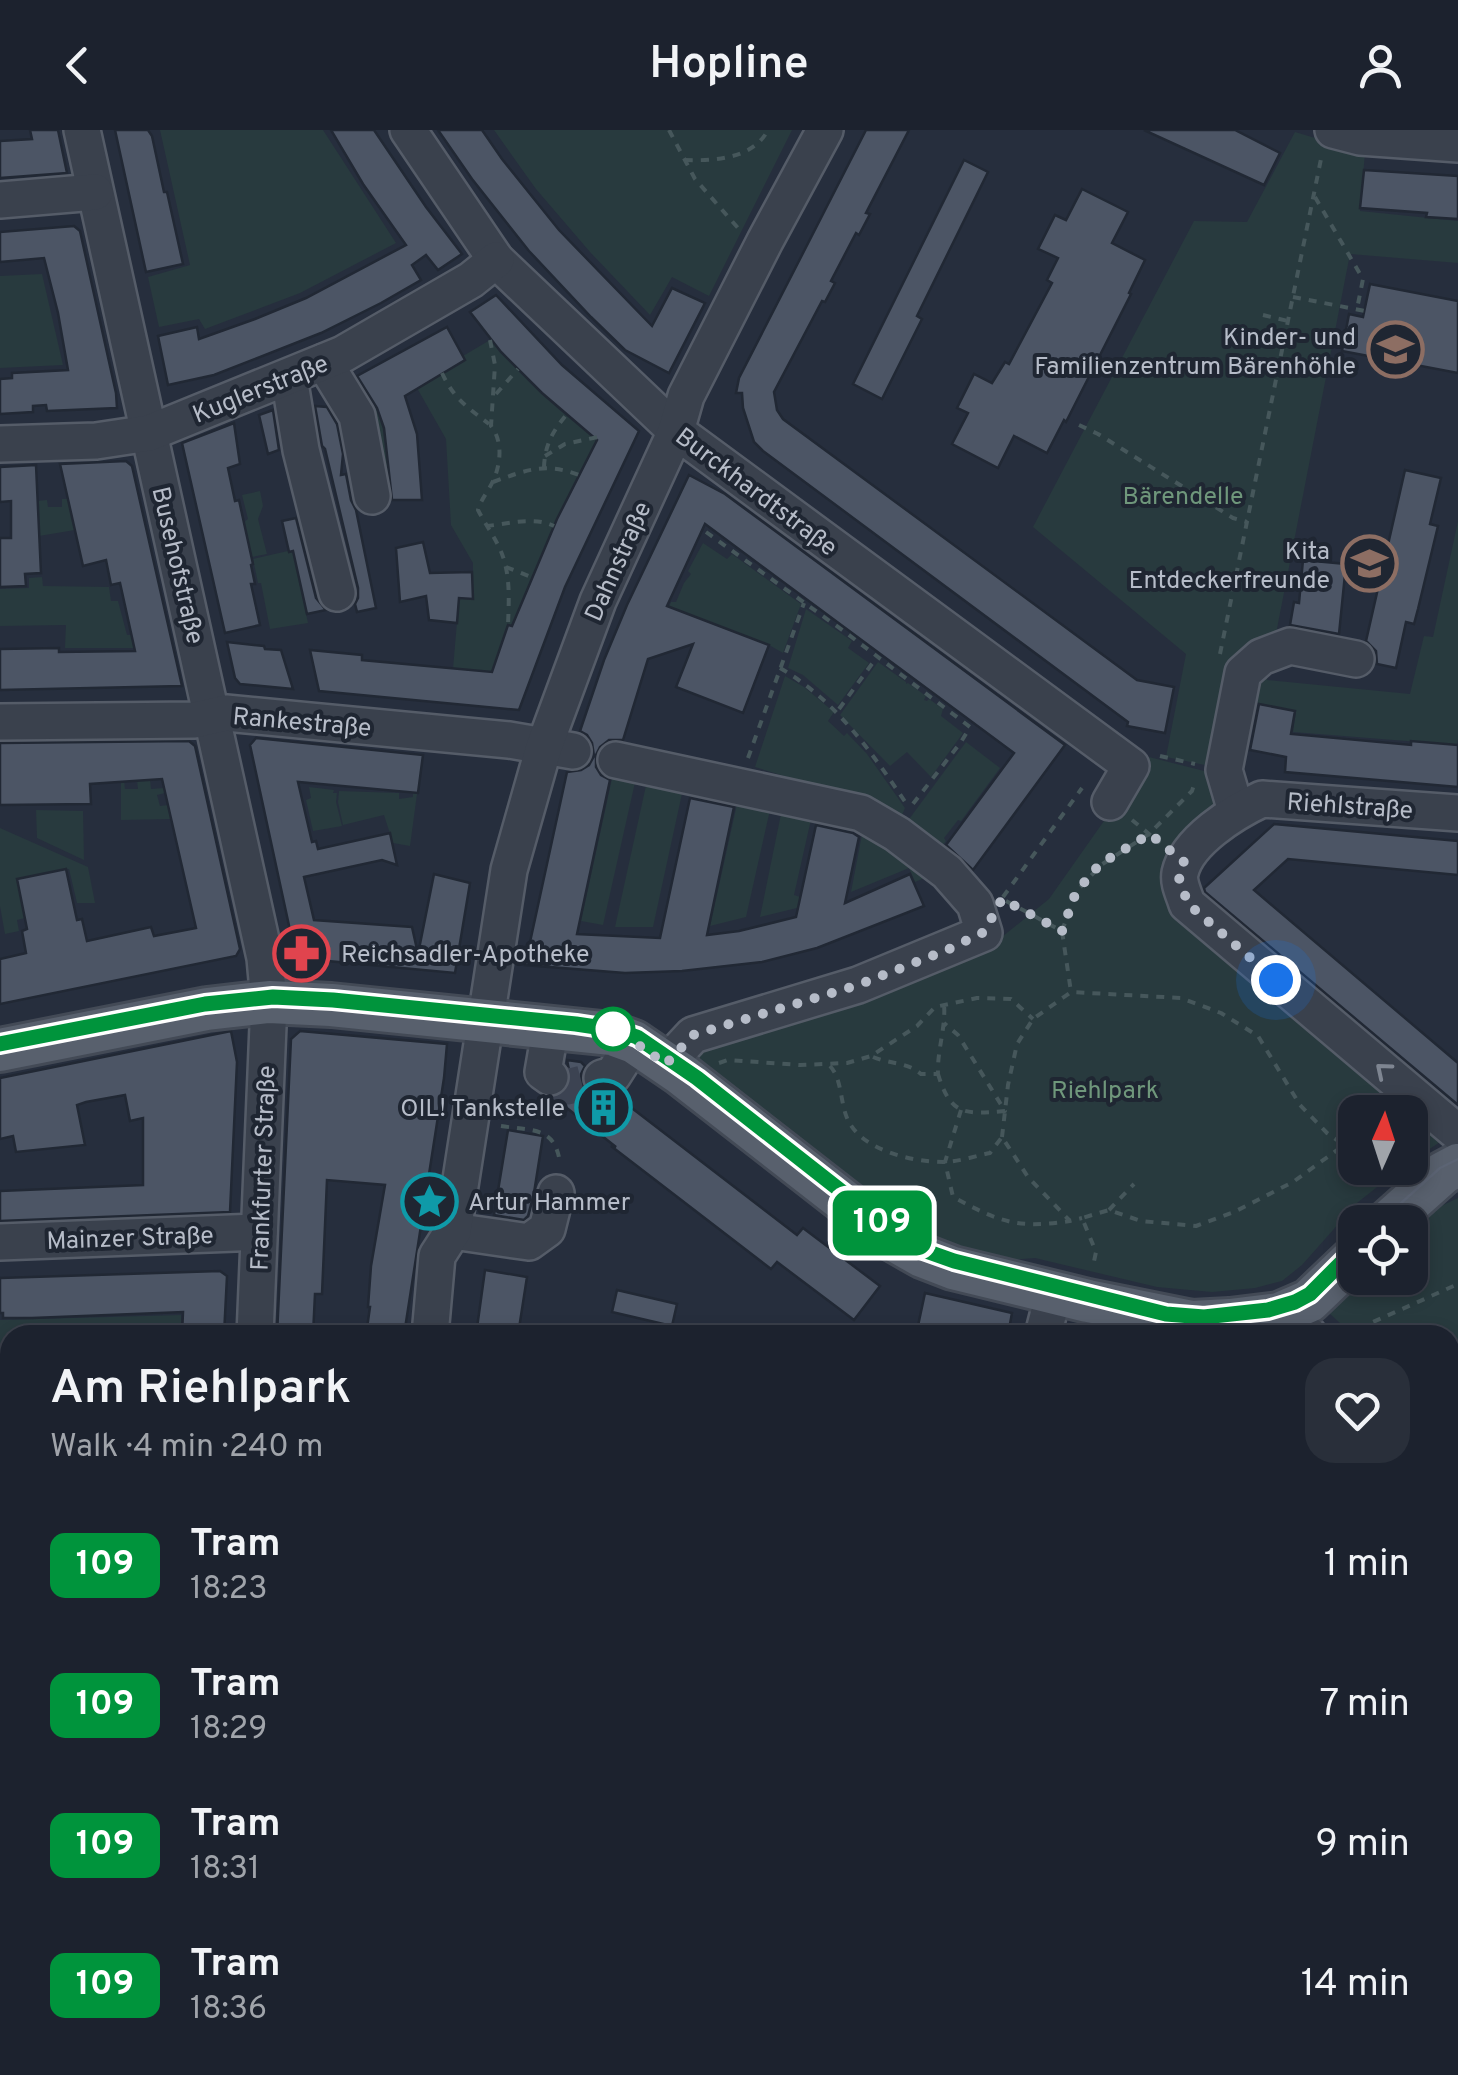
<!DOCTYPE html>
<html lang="en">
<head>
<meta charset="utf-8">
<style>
  :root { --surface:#1c222e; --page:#292f3a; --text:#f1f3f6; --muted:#a0a4aa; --line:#3a3f4a }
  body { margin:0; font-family:Overpass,sans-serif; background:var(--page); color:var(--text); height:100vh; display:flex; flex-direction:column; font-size:38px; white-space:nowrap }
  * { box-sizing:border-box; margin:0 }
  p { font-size:32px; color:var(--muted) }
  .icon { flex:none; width:55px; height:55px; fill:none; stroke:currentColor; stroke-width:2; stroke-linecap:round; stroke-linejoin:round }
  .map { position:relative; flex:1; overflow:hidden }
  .panel { position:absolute; left:0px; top:1195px; width:1460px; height:750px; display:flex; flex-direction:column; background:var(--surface); border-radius:30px 30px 0 0; box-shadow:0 5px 15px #0003,0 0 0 2px var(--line) }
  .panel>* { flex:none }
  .badge { padding:0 20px; border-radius:15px; font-size:35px; line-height:65px }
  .needle { width:65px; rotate:3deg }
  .fabs { position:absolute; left:1338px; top:965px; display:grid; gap:20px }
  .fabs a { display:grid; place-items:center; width:90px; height:90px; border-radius:20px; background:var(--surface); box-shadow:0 5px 15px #0003,0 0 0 2px var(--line); font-size:50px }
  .you { position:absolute; width:50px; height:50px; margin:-25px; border:8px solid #fff; border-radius:50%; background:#1a73e8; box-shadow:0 0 0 15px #1a73e833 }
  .map>.badge { position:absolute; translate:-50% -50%; box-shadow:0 0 0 5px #fff }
  .round { display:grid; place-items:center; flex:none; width:105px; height:105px; border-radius:30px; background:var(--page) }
  .head { display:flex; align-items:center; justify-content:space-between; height:170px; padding:0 50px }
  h1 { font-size:48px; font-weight:600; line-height:75px }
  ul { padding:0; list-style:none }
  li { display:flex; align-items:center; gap:30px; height:140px; padding:0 50px }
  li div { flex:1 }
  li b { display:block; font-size:38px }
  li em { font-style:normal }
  li .badge { min-width:110px; font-weight:700; text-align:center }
  header { display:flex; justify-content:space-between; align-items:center; height:130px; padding:0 50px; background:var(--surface); font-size:45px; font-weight:600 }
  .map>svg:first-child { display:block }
  .green { fill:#283a3e }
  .building { fill:#4c5565; stroke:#212834; stroke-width:2.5 }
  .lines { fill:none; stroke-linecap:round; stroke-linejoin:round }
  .minor-tunnel { stroke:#3c4352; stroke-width:35; stroke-dasharray:35 18; stroke-linecap:butt }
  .minor-casing { stroke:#555c68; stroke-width:40 }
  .major-casing { stroke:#434a56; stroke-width:48 }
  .path { stroke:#46575b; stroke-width:4; stroke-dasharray:8 8; stroke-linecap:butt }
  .minor { stroke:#3a414d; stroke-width:35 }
  .major { stroke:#58606d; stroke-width:42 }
  .tram { stroke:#5c6474; stroke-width:2.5 }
  .oneway { stroke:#7e8591 }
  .line-casing { stroke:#fff; stroke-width:22 }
  .line { stroke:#00943c; stroke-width:15 }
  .walk { stroke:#b6bcc8; stroke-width:10; stroke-dasharray:0 18 }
  .stop-dot { fill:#fff; stroke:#00943c; stroke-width:5 }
  .labels { text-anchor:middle; stroke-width:8; stroke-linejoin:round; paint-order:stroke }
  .poi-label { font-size:25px; fill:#b6bcc8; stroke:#1f2632; text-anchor:end }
  .street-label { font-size:25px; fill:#b6bcc8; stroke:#1f2632 }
  .park-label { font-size:25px; fill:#6f977b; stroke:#1f2632 }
</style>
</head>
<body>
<header><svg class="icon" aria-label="back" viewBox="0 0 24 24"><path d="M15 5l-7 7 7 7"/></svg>Hopline<svg class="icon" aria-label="person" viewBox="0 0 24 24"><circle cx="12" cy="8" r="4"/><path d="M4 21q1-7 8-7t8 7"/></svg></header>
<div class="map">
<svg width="1458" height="1945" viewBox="0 0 1458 1945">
  <rect width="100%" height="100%" fill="#262e3d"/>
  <g class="green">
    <polygon points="160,0 323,0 396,113 300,163 205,199 199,189 159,197 148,147 190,135"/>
    <polygon points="494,0 792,0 709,166 672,147 650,185 590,122 536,59"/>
    <polygon points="1295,2 1365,23 1360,81 1458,91 1458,133 1350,124 1267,550 1410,564 1424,506 1433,507 1458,391 1458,609 1457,615 1293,602 1296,581 1252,572 1234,641 1166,627 1186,524 1033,397 1194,91 1247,92"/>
    <polygon points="42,144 63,235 0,238 0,146"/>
    <path d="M490,210C520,241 561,288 599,308L556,392L491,542L453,539L459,468L473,469V433L451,395L446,309L417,258L465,230L463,226Z"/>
    <polygon points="376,278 386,308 392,370 387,371 365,283"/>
    <polygon points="260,361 263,376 258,389 267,424 252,427 244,392 248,389 242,365"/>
    <polygon points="62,369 76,369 81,399 39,406 37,371 47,370 48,377 62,377"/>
    <polygon points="703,413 727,429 732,424 801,474 783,523 769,515 696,487 664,488 671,472 676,472 684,453 691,444 688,441"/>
    <polygon points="301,418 298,446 308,493 270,499 261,453 258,453 253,429"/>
    <polygon points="42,447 43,456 109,457 111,471 118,471 127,505 135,505 135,518 65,518 66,495 0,496 0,459 29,458 29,448"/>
    <polygon points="806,479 852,511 848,518 869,533 838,575 803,545 788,538"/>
    <polygon points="878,532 906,552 906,554 908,553 926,566 924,570 927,571 929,569 943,579 941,586 963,603 931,647 907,622 890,636 840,585"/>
    <polygon points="785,546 804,557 834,582 828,591 844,606 847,603 867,624 905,678 899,692 844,672 807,653 755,637"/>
    <polygon points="966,612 1000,638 961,691 958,690 944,708 946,711 938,721 904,696"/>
    <polygon points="1149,627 1216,644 1219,685 1167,749 1410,982 1355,982 1355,1038 1401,1038 1357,1073 1302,1135 1282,1151 1255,1158 1212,1162 1157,1157 1035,1128 952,1135 680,940 701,911 997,811 1049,769"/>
    <polygon points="613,644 636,648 603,795 581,791"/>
    <polygon points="150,649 151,659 164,658 165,663 157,665 160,676 168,675 171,689 121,690 121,650 124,650 125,659 138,659 137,650"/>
    <polygon points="647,651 683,659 653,797 615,797"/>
    <polygon points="309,657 334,660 333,663 337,663 336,672 342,696 313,701 306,670 311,668"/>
    <polygon points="339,661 399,663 399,669 413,667 413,663 417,664 410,716 393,713 384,685 343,695 338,672"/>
    <polygon points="739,665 772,671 746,787 710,796"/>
    <polygon points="782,679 812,685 794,765 803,768 801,777 760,787"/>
    <polygon points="36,680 83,681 84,730 37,708"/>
    <polygon points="864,694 941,741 915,752 909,738 851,762"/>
    <polygon points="0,698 88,737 95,773 77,773 69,739 17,749 25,788 17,790 19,801 5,804 0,776"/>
    <polygon points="1410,983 1443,1010 1410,1032"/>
    <polygon points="1458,1068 1458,1224 1450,1223 1450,1205 1360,1205 1351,1203 1329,1183 1365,1148 1410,1148 1410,1103 1441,1076"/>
    <polygon points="181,1185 181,1205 10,1205 10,1246 0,1246 0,1190"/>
    <polygon points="713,1935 882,1935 894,1945 724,1945"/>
  </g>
  <g class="building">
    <polygon points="30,0 58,0 67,43 0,48 0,11 32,9"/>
    <polygon points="115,0 148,0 152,6 164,62 167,62 183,134 146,142"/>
    <polygon points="331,0 374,0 426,77 462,124 438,140 426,125 412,135 421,150 381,173 321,203 214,245 168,255 158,206 197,197 199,209 255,189 306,168 406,115 363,54"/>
    <polygon points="438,0 482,0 502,29 559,100 652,196 672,158 705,173 669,243 625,220 591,187 529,121 472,49"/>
    <polygon points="866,0 909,0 866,83 870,84 859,105 856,103 831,151 835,153 825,172 822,171 774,262 777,280 783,289 1137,550 1174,557 1165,603 1127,596 1128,592 763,321 754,312 743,278 742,263 736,263 739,248"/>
    <polygon points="1144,0 1235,0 1280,23 1264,55"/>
    <polygon points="964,30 988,42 917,186 922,189 882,269 853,254"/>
    <polygon points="1364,40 1458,46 1458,89 1426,87 1427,83 1360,78"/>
    <polygon points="1082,59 1128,82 1112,113 1145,130 1129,163 1131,164 1066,292 1064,290 1047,323 1014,306 998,338 952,314 968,283 957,278 974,244 992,253 1005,232 1009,234 1052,153 1047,150 1058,128 1038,119 1055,85 1066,90"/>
    <polygon points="74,96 80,101 116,263 117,278 47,281 46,275 33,276 33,282 0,284 0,249 12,248 12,243 68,240 58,183 44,128 0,132 0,102"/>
    <polygon points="1370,154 1458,171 1458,243 1342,221 1349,184 1363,187"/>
    <polygon points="496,165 562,235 639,301 565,457 519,580 319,561 310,520 362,525 362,530 492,542 508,495 512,496 557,389 597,310 542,263 501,222 470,182"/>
    <polygon points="447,197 465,230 405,266 417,304 422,370 392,370 384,298 377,278 357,246"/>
    <polygon points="315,276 327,277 337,294 343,324 341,345 346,344 351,370 356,380 376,478 357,482 355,474 358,468 358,458 325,319 322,316"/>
    <polygon points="273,280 279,320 268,324 259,285"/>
    <polygon points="234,293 240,334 228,338 235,371 239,370 253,434 251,435 255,454 251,454 260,495 225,503 182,313"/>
    <polygon points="126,331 132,336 182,556 0,560 0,519 59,518 59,522 135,521 120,453 111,455 106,430 83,436 60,334"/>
    <polygon points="36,335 41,443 25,444 26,456 0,457 0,408 11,408 11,371 0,372 0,337"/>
    <polygon points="1405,340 1441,348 1430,394 1438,396 1418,479 1414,494 1406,492 1396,538 1377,534 1376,521 1366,511"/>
    <polygon points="689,345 725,364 1065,615 973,740 946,715 1014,623 705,394 667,476 769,515 743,583 676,557 693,514 648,529 623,610 609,610 600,617 596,625 596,637 601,645 610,650 577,804 660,808 690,668 734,677 707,805 739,801 796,787 816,695 853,703 859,707 845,773 910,744 924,776 817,818 762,832 682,841 625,843 525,835 567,642 581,640 589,635 594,626 592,613 587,605 580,601 604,530 627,475"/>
    <polygon points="296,388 316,468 326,480 307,484 293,421 289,422 282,391"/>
    <polygon points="423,412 430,443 472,442 473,469 459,468 457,493 429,490 426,466 400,472 396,418"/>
    <polygon points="1303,430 1346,434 1339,504 1290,495 1294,472 1299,473"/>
    <polygon points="227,512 264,516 265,519 281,520 293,559 240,554 235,548"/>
    <polygon points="1259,574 1295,581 1291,604 1411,615 1411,611 1458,615 1458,657 1285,642 1286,627 1250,620"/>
    <polygon points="256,608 423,625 418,663 298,652 312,712 316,711 318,719 390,703 397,735 382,730 304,747 314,790 412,797 418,824 434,744 470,753 455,843 296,828 250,615"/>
    <polygon points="189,611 195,616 240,819 236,826 0,874 0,829 26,823 22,801 27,799 17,749 66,739 77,790 82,789 87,811 151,797 154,806 196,798 162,649 90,654 91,674 0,675 0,613"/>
    <polygon points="1274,694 1458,711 1458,745 1288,729 1254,760 1458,933 1458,975 1205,762 1204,758"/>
    <polygon points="231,901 237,932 230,1082 0,1091 0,1061 143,1055 143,988 130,991 125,965 86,972 77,975 85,1015 16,1022 13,1006 0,1009 0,948"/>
    <polygon points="300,901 447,914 444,948 404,1205 366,1205 370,1177 368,1177 371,1136 385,1055 327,1050 322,1164 315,1164 313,1205 277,1205 291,909"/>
    <polygon points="567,930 581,932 585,936 581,944 581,953 588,964 596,968 607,969 624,962 629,966 624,972 797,1105 803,1098 880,1156 854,1190 777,1132 771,1139 611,1016 616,1017 553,967 560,966 567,960 571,950"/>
    <polygon points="508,1000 543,1006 534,1063 528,1086 524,1090 494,1085"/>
    <polygon points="485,1140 527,1147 518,1205 476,1205"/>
    <polygon points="220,1141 227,1146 224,1205 182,1205 183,1182 32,1188 3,1188 3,1183 0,1183 0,1148"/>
    <polygon points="617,1160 677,1174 672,1196 612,1182"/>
    <polygon points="925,1163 1012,1183 1008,1205 916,1205"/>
  </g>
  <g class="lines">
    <polyline class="minor-tunnel" points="550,947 567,957 602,948"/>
    <defs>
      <g id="minor">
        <polyline points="82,0 265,828 269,872 255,1205"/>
        <polyline points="408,0 496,130 676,301 1131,636 1110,672"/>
        <polyline points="1333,0 1360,7 1458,14"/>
        <polyline points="0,70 95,62"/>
        <polyline points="324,232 357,286 372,366"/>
        <polyline points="289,247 301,320 337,463"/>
        <polyline points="0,314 96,311 149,303 343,224 471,150 496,130"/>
        <polyline points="0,592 195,590 226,583 509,610 573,621"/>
        <polyline points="616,630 861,683 897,704 947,742 975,774 984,803 858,855 693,905 666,934"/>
        <polyline points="1236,681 1224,640 1243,543 1261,527 1290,516 1356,529"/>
        <path d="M1458,683L1262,669C1234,682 1187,711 1180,743C1178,753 1184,764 1187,774L1458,1003"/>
        <polyline points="550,947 543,942 551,896"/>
        <polyline points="602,948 613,945 634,912"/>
        <polyline points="453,1101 529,1112 547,1099 556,1063"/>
        <polyline points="0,1112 259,1102"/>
        <polyline points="1279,1184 1309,1205"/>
        <polyline points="430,1205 437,1126 453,1101 509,740 544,617 598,471 676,301 686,266 765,111 825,0"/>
        <polyline points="1043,1205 1054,1162"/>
        <polyline points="1450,1238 1458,1240"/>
        <polyline points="0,1314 10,1314"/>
        <polyline points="1450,1447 1458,1448"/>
        <polyline points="0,1653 10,1654"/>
        <polyline points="1450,1682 1458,1684"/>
        <polyline points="55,1935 56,1945"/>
        <polyline points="161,1935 164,1945"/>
        <polyline points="606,1935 617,1945"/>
        <polyline points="994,1935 1005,1945"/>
        <polyline points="460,1945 460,1935"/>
        <polyline points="1095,1945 1096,1935"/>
      </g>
      <g id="major">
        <polyline points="0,920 207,879 269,872 331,875 612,904 634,912 681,944 894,1110 922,1126 953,1138 1088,1171 1192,1192 1230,1190 1279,1184 1309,1171 1355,1127"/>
        <polyline points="1388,1092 1443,1043 1458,1035"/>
        <polyline points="525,1945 533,1935"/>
      </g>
    </defs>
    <use href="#minor" class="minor-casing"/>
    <use href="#major" class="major-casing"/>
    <g class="path">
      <polyline points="669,0 695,49 738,98"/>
      <path d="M685,30C714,31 753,29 768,0"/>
      <polyline points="1315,67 1363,149 1357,179"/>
      <polyline points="1293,167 1365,181"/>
      <polyline points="1263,185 1288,191"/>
      <path d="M490,210L495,235L491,296C503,311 501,334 493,351C488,362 481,369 478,380C484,392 492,403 498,415C511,440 509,468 508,495"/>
      <path d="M442,243C454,269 467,277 489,294"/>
      <polyline points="496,264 518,239"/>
      <polyline points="1079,295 1098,304 1233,388 1247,392"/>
      <polyline points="545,326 565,314 598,307"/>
      <path d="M544,337C545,314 553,301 567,284"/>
      <path d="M493,352C526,340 545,332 579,345"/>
      <path d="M486,396C509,394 533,386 554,396"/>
      <polyline points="706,402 845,502 970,597 961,612 909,679"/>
      <polyline points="506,437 531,447"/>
      <polyline points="1220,524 1321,29"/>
      <path d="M780,538C837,571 872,623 908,676"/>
      <polyline points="839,579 877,527"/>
      <polyline points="1160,626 1195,634"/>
      <polyline points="748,628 804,473"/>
      <polyline points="1132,690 1160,713"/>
      <polyline points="1003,767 1082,658"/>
      <polyline points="1006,771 1062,801 1071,862"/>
      <polyline points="1062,801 1076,762 1101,735 1149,704 1192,661 1195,651"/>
      <path d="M873,927C889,934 908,932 921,944H938C937,920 946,898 944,874"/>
      <polyline points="719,933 728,930 800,935 847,933 871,926 917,896 935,877 977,868 1011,869 1033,889"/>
      <path d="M830,936C842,949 840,971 847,988C860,1020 912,1032 943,1032C958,1032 975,1026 990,1023L1002,1007L1028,1047L1070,1091L1082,1088"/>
      <path d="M938,944C951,987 966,984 1005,981L958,905L944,893"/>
      <path d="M961,980L945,1032L953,1067C1000,1092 1016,1099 1070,1091"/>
      <path d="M501,996C532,1001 555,996 560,1033"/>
      <polyline points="1002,1007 1008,955 1017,914 1033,889 1071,862 1181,868 1221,883 1258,906 1300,975 1327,1003 1344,1015 1293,1052 1234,1082 1196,1096 1141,1091 1109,1080 1082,1088 1096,1122 1093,1136"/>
      <polyline points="1344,1015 1355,1015"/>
      <polyline points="1109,1080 1134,1054"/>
      <polyline points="1344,1205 1458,1154"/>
    </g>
    <use href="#minor" class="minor"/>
    <use href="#major" class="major"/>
    <g class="tram">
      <polyline points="0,914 205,874 273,867 333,870 576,893 616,899 637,907 729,973 897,1105 923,1120 953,1131 1165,1184 1204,1187 1268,1180 1295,1172 1310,1164 1355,1119"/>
      <polyline points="1380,1092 1440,1038 1458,1029"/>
      <polyline points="1207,1205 1240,1194"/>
      <polyline points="515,1945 524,1935"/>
    </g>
  </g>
  <defs><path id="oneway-chevron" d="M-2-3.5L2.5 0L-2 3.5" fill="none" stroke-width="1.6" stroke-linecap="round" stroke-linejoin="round" transform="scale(2.5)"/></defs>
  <use class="oneway" href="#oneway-chevron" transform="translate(1383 940) rotate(-140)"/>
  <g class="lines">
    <defs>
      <polyline id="line" points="0,914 205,874 273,867 333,870 576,894 616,900 637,907 697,948 897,1105 923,1120 954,1131 1166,1184 1204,1187 1268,1180 1295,1172 1310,1164 1355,1119"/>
    </defs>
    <use href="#line" class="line-casing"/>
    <use href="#line" class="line"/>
    <polyline class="walk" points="613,899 612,904 634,912 666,934 693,905 858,855 947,820 984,802 1002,769 1062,801 1076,762 1100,734 1150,704 1184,732 1179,748 1188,774 1276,850"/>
  </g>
  <defs>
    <symbol id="school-ring" viewBox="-11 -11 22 22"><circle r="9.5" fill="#1f2632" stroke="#8d6e63" stroke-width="1.5"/><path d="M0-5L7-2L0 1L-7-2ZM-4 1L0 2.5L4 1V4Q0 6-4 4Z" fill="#8d6e63"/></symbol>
    <symbol id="pharmacy-ring" viewBox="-11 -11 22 22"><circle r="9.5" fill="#1f2632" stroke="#e0444e" stroke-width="1.5"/><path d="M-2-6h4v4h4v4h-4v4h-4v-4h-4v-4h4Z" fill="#e0444e"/></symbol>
    <symbol id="building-ring" viewBox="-11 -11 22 22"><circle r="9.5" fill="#1f2632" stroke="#0f9aa8" stroke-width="1.5"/><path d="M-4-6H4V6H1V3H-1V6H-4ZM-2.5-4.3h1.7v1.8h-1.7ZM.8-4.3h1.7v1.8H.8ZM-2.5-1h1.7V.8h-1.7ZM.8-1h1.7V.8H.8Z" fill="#0f9aa8"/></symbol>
    <symbol id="sight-ring" viewBox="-11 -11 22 22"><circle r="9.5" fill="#1f2632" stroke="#0f9aa8" stroke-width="1.5"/><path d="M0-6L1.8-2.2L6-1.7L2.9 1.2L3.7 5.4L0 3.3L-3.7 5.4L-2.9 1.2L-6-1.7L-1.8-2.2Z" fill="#0f9aa8"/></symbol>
  </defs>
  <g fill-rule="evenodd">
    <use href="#school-ring" x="1364" y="188" width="63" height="63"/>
    <use href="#school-ring" x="1338" y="402" width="63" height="63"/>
    <use href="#pharmacy-ring" x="270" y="792" width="63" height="63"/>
    <use href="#building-ring" x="572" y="946" width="63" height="63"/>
    <use href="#sight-ring" x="398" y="1040" width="63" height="63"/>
  </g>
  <circle class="stop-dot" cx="613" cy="899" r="20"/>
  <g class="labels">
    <g class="poi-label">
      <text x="1356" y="215">Kinder- und<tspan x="1356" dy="29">Familienzentrum Bärenhöhle</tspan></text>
      <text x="1330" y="429">Kita<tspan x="1330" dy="29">Entdeckerfreunde</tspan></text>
      <text x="341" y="832" text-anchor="start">Reichsadler-Apotheke</text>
      <text x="565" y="986">OIL! Tankstelle</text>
      <text x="468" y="1080" text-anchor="start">Artur Hammer</text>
    </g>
    <g class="street-label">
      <text transform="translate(260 258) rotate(-22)" y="9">Kuglerstraße</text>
      <text transform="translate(757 361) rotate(37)" y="9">Burckhardtstraße</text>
      <text transform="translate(617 431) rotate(-66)" y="9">Dahnstraße</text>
      <text transform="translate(179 435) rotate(77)" y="9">Busehofstraße</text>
      <text transform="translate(302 591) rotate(5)" y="9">Rankestraße</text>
      <text transform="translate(1350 675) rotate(4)" y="9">Riehlstraße</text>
      <text transform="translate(262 1038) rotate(-88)" y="9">Frankfurter Straße</text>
      <text transform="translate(130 1107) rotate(-2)" y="9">Mainzer Straße</text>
    </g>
    <g class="park-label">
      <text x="1183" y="374">Bärendelle</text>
      <text x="1105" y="968">Riehlpark</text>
    </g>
  </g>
</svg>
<div class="fabs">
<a><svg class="needle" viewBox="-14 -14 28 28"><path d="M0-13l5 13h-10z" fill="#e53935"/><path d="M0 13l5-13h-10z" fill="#a0a4aa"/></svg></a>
<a><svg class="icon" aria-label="locate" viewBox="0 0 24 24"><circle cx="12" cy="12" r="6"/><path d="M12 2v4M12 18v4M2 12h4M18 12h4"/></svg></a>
</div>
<div class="you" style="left:1276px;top:850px"></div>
<b class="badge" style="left:882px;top:1093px;background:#00943c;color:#fff">109</b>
<section class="panel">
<div class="head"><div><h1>Am Riehlpark</h1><p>Walk · 4 min · 240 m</p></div><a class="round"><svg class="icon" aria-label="heart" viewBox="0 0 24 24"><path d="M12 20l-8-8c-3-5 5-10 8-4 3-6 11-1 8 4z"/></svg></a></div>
<ul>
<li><span class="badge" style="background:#00943c;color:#fff">109</span><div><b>Tram</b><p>18:23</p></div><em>1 min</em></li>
<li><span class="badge" style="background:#00943c;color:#fff">109</span><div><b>Tram</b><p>18:29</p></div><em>7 min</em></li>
<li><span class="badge" style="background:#00943c;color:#fff">109</span><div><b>Tram</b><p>18:31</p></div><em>9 min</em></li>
<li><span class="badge" style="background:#00943c;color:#fff">109</span><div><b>Tram</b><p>18:36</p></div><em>14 min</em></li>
</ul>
</section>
</div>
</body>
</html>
